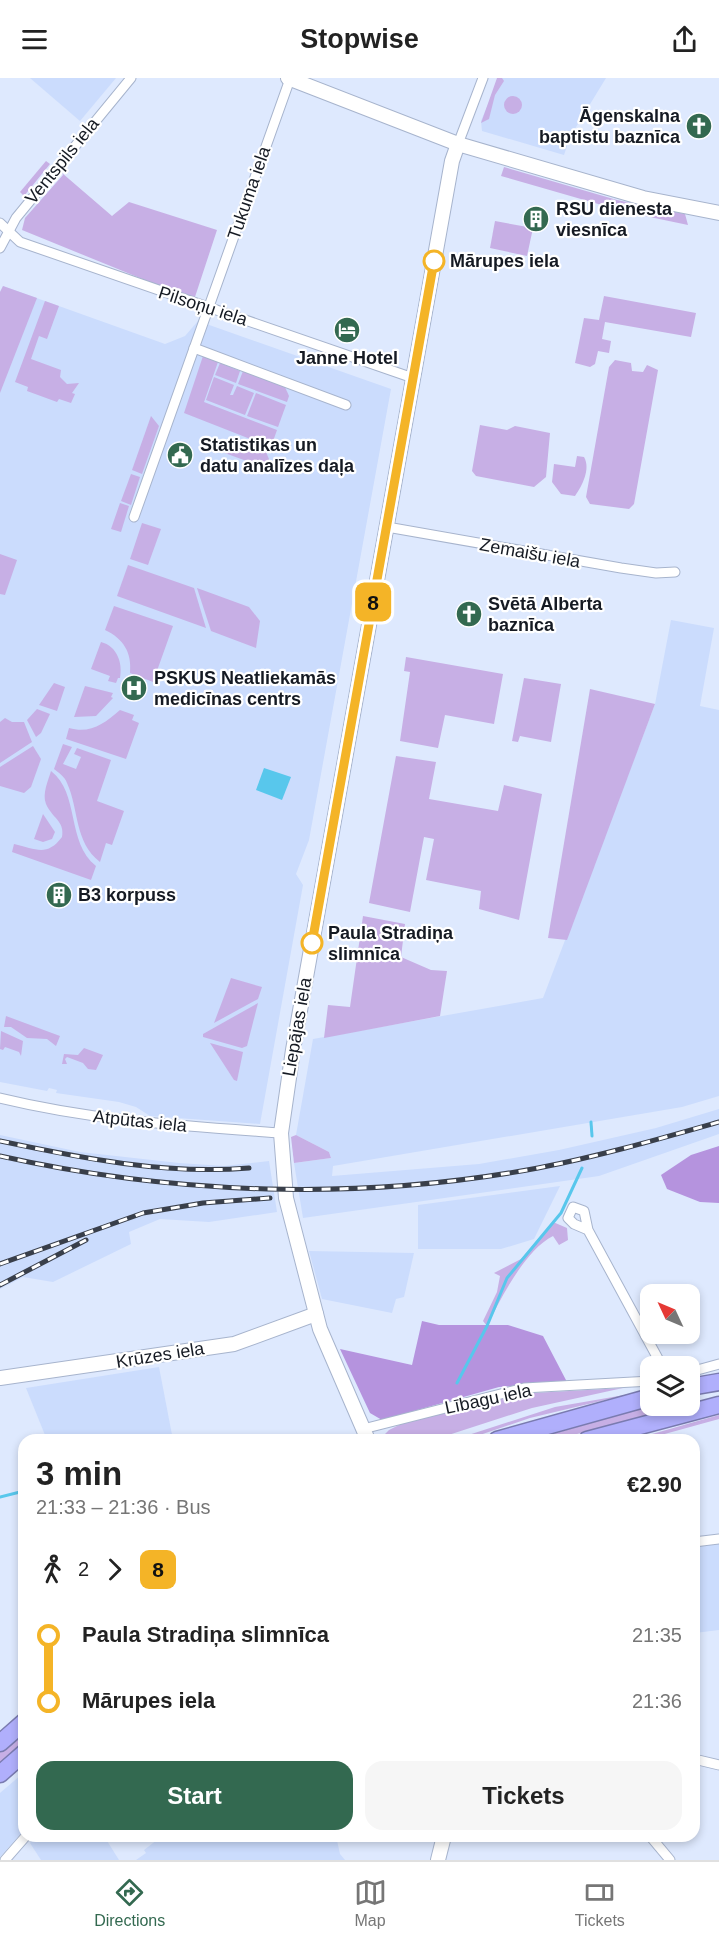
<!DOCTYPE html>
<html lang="en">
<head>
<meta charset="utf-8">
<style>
  :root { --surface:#fff; --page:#f6f6f6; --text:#222; --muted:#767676; --line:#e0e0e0; --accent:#336950 }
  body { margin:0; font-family:Arial,sans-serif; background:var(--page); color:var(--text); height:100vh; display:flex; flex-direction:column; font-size:22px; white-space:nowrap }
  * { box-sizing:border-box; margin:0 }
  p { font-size:20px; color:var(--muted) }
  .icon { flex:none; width:33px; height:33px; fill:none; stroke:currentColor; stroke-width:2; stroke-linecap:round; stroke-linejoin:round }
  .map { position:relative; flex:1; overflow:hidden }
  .drawer { position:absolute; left:18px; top:1356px; width:682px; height:408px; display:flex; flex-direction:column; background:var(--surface); border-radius:18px; box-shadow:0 3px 9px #0003 }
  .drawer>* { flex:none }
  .badge { padding:0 12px; border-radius:9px; font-size:21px; line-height:39px }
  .needle { width:39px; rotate:314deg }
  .fabs { position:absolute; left:640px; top:1206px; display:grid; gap:12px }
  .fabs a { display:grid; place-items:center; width:60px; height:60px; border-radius:12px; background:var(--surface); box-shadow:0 3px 9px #0003; font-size:30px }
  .map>.badge { position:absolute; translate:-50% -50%; box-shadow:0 0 0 3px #fff }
  .legs { display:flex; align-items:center; gap:9px; height:66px; padding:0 18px; font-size:20px }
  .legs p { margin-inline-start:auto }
  .overview { display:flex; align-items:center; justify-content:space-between; height:102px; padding:0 18px }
  h1 { font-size:33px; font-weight:700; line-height:45px }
  .primary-button { display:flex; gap:12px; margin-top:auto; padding:12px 18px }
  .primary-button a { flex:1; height:69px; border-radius:18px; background:var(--accent); color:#fff; font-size:24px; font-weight:700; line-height:69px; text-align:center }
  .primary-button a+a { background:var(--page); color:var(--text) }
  ul { padding:0 18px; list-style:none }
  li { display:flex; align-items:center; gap:21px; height:66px; font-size:22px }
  li i { display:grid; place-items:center; width:9px; height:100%; margin:0 8px; background:currentColor }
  li i::after { content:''; width:15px; height:15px; margin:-8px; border:4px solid; border-radius:50%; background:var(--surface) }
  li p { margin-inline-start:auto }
  li:first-child i { background:linear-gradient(#0000 50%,currentColor 0) }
  li:last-child i { background:linear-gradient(currentColor 50%,#0000 0) }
  header { display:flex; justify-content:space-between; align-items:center; height:78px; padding:0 18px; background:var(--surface); font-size:27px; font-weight:700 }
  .tab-bar { display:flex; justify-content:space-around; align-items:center; height:84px; border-top:2px solid var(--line); background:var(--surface); font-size:16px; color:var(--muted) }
  .tab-bar a { display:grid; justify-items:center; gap:3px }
  .tab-bar .selected { color:var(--accent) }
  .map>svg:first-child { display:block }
  .built { fill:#cbdcfd }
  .green { fill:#c7afe5 }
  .forest { fill:#b593de }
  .water { fill:#58c7ec }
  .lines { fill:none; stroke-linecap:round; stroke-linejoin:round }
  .stream { stroke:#58c7ec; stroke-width:3 }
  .street-casing { stroke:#a7b4cd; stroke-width:11 }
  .secondary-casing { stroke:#a7b4cd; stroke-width:16 }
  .highway-casing { stroke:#7a7bb0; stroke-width:19 }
  .street { stroke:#fff; stroke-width:9 }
  .secondary { stroke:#fff; stroke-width:14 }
  .highway { stroke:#b0affc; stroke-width:16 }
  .rail-casing { stroke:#393f4a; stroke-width:5 }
  .rail { stroke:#fff; stroke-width:3; stroke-dasharray:9; stroke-linecap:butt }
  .line-1-casing { stroke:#fff; stroke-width:14 }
  .line-1 { stroke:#f4b427; stroke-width:9 }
  .stop-1-dot { fill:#fff; stroke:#f4b427; stroke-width:3 }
  .labels { text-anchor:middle; stroke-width:4.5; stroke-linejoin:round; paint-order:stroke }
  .poi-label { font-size:18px; font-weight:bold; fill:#151a23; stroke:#fff; text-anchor:start }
  .street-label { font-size:18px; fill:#151a23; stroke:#fff }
  .stop-label { font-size:18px; font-weight:bold; fill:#151a23; stroke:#fff; text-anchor:start }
</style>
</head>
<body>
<header><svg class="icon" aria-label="menu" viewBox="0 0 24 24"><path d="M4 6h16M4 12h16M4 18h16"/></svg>Stopwise<svg class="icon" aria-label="share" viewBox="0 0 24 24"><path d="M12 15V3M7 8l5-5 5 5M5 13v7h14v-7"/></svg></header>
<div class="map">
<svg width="719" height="1782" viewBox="0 0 719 1782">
  <rect width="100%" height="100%" fill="#dee9fe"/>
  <g class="built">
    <polygon points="30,0 116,0 80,43"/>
    <polygon points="499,0 606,0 570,59 564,77 482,53 481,43"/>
    <polygon points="3,208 165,266 185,258 198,243 391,311 309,762 296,796 303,807 260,1046 150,1038 136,1029 119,1024 56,1015 57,1012 49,1010 47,1013 0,1004 0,214"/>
    <polygon points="671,542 714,550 700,628 719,632 719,1018 682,1029 333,1088 332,1098 479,1086 559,1072 656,1050 719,1031 719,1056 599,1098 303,1140 294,1085 331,1080 329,1074 296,1057 313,961 543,920 655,626"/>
    <polygon points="0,1057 80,1074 179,1085 224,1088 269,1083 277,1134 209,1144 160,1141 129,1154 131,1166 53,1204 23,1199 0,1211"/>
    <polygon points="560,1108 534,1161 501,1171 418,1171 418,1127"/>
    <polygon points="309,1173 414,1175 404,1219 396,1221 392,1235 322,1221"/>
    <polygon points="159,1289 173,1362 47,1362 26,1310"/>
    <polygon points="719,1463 719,1552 695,1555 694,1466"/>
    <polygon points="21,1697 24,1700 24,1752 0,1779 0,1715"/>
    <polygon points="36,1758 104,1758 119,1782 41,1782 30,1765"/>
    <polygon points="162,1758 336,1758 340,1776 345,1782 136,1782 146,1775 144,1772"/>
  </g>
  <g class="green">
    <polygon points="497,0 502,0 504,3 495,17 489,41 481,45"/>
    <circle cx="513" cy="27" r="9"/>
    <polygon points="46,83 50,86 24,118 20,114"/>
    <polygon points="504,89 617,122 685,136 688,147 626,134 501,98"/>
    <polygon points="62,95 112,138 129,124 217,152 194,222 22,152 25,140 63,97"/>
    <polygon points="495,143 533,150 527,178 490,170"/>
    <polygon points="3,208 37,220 0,315 0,214"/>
    <polygon points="604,218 696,235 691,259 605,244 602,261 611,263 609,275 598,273 595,286 590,289 575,285 584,240 599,242"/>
    <polygon points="45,223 59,228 47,261 39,258 31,281 61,292 60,299 67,306 79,305 72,315 75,316 71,325 59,321 57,324 27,313 28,309 15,304"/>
    <polygon points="203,278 218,284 204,324 277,352 271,369 184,335"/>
    <polygon points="615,282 631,285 632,293 643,294 647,287 658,292 634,426 629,431 590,426 586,419 609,289"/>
    <polygon points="220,285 240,293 236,305 215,297"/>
    <polygon points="243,293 285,309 289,318 287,324 238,306"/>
    <polygon points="214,299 234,307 230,317 233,317 237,308 254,315 245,337 206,322"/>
    <polygon points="256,315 286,327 278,349 247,338"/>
    <polygon points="151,338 159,348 142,396 132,392"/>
    <polygon points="480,347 507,352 515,348 550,355 546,399 534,409 476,398 472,393"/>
    <polygon points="232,360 266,374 269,381 268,391 222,374 228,361"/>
    <path d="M577,378L584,379C591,391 582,408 575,418L561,416L552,404L554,386L575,389Z"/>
    <polygon points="131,396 140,399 131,427 121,423"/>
    <polygon points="120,425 129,428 121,454 111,451"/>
    <polygon points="142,445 161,451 148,487 130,481"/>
    <polygon points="0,476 17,482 5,517 0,516"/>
    <polygon points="128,487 194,510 206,550 117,518"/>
    <polygon points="197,510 249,529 260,543 256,570 211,553"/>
    <path d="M114,528L173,548L153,604L130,595C132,575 124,561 105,552Z"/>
    <path d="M101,564C117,568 123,585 120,600H118L116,605L108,603L110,598L91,591Z"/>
    <polygon points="406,579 503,596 494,646 445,637 438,670 400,663 410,594 404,593"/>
    <polygon points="524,600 561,606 551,664 520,658 518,664 512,663"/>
    <polygon points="54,605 65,609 57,633 39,627"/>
    <polygon points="85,608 113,615 111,619 113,620 96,638 74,639"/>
    <polygon points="590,611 655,626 567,862 548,860"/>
    <polygon points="37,631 50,636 41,655 36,659 27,642"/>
    <path d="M120,632L134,637L132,642L139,645L126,681L66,661L69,650C90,656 104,646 120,632Z"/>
    <polygon points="5,640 12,644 24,644 32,664 0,685 0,644"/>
    <path d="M63,666L72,669L63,686L76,691L81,679L74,676L77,670L111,682L97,723L124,733L112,767L106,765L100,784C74,764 79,731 67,705C65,699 59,695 54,691Z"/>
    <polygon points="33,668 41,681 31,709 24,715 0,708 0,689"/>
    <polygon points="396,678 436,684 429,721 498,733 504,707 542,716 519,842 479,831 481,813 426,802 434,761 424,759 410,834 369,825"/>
    <path d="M51,693C80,715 66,764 96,788L91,802L12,774L14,766C36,771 47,779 62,759C65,743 52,740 46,726C42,716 48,703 51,693Z"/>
    <polygon points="43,736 55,754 52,761 43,764 34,761"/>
    <polygon points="363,838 405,846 401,879 431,892 447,893 440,938 324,960 328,927 350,929"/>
    <polygon points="231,900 262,909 258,921 214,945"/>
    <polygon points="258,925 247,968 242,970 203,959 203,956"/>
    <polygon points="6,938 60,958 56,968 47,961 27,960 11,949 4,949"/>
    <polygon points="1,953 23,963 21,978 19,974 5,969 3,972 0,971"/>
    <polygon points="210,965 243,974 237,1003 234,1002"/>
    <polygon points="84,970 103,977 96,992 88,991 83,985 67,979 65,981 67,986 62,986 64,976 78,977"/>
    <polygon points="296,1057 329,1074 331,1080 294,1085 291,1059"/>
    <path d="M553,1144L567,1150L568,1162L559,1167L553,1158C525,1172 501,1220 487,1248L483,1243L497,1214L500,1198L494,1195L521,1181Z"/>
    <polygon points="623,1310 532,1330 433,1362 384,1362 382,1359 389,1352 403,1345 515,1316"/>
    <polygon points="630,1316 530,1340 465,1362 453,1362 555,1329"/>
    <polygon points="651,1328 680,1328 555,1362 531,1362"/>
    <polygon points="719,1337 719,1341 643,1362 631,1362"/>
    <polygon points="24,1653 24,1665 0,1686 0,1673"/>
  </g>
  <g class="forest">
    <polygon points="719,1068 719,1125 700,1124 667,1111 661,1097 691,1077"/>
    <polygon points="422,1243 439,1247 508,1247 543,1258 567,1304 499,1309 382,1342 370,1335 340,1271 412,1287"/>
  </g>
  <polygon class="water" points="264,690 291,699 282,722 256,712"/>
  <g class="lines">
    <g class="stream">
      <polyline points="591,1044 592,1058"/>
      <polyline points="457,1305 487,1248 507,1200 561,1135 582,1090"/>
      <polyline points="0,1419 24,1413"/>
    </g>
    <defs>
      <g id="street">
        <polyline points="458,66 483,0"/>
        <polyline points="0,145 20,164 413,300"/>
        <polyline points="0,170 16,140 131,0"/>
        <polyline points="194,270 346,327"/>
        <polyline points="134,439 290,1"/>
        <polyline points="387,449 621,490 656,495 675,494"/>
        <path d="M0,1020C95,1043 184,1048 281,1055"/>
        <polyline points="588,1152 574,1146 568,1140 573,1129 584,1133 588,1152 662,1288"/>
        <polyline points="690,1294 719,1286"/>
        <polyline points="363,1351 524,1310 651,1303"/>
        <polyline points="694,1464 719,1461"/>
        <polyline points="694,1681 719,1687"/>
        <polyline points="650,1758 670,1782"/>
        <polyline points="5,1782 26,1758"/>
      </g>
      <g id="secondary">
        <polyline points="288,0 458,66 643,120 719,135"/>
        <polyline points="0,1300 234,1266 316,1236"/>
        <polyline points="368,1362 320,1251 286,1120 281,1055 293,972 452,83 458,66"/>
        <polyline points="438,1782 444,1758"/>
      </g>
      <g id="highway">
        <polyline points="690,1309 719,1304"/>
        <polyline points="497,1362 651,1319"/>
        <polyline points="587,1362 719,1327"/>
        <polyline points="0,1665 24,1644"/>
        <polyline points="0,1696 24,1675"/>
      </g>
    </defs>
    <use href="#street" class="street-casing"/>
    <use href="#secondary" class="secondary-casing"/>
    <use href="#highway" class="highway-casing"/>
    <use href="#street" class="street"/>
    <use href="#secondary" class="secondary"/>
    <use href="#highway" class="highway"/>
    <defs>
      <g id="rail">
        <path d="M0,1063C81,1080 165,1097 249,1090"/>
        <path d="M0,1078C175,1117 361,1123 538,1090C600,1078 659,1061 719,1044"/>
        <polyline points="0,1186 143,1135 203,1125 270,1120"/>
        <polyline points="0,1207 86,1162"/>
      </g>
    </defs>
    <use href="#rail" class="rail-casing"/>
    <use href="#rail" class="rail"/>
  </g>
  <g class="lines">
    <defs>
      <polyline id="line-1" points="312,865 434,183"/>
    </defs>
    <use href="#line-1" class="line-1-casing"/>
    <use href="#line-1" class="line-1"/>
  </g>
  <defs>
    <symbol id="church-disc" viewBox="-11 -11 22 22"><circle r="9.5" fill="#336950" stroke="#fff"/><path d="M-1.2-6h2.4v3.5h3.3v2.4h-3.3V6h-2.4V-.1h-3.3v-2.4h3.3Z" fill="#fff"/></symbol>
    <symbol id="building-disc" viewBox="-11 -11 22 22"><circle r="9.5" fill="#336950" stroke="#fff"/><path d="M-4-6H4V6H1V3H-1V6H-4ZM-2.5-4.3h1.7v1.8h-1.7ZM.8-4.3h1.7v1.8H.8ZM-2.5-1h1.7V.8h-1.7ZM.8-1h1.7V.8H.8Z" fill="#fff"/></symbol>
    <symbol id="hotel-disc" viewBox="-11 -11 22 22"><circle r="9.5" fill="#336950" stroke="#fff"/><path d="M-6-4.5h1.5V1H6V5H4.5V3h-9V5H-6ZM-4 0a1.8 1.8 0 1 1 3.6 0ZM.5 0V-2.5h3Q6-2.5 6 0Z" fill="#fff"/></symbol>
    <symbol id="civic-disc" viewBox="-11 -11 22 22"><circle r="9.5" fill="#336950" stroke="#fff"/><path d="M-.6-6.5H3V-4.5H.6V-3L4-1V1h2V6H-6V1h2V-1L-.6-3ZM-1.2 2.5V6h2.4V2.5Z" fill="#fff"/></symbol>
    <symbol id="hospital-disc" viewBox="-11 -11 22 22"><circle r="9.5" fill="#336950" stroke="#fff"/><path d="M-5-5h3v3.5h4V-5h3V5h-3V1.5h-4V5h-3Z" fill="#fff"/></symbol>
  </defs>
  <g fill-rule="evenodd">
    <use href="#church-disc" x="684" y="33" width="30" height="30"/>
    <use href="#building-disc" x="521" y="126" width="30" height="30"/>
    <use href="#hotel-disc" x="332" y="237" width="30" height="30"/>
    <use href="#civic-disc" x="165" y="362" width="30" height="30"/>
    <use href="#church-disc" x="454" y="521" width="30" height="30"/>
    <use href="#hospital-disc" x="119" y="595" width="30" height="30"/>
    <use href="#building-disc" x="44" y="802" width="30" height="30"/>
  </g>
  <g class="stop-1-dot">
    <circle cx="434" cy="183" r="10"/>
    <circle cx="312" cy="865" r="10"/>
  </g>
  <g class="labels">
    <g class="poi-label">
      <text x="680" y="44" text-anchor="end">Āgenskalna<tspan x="680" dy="21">baptistu baznīca</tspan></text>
      <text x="556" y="137">RSU dienesta<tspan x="556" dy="21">viesnīca</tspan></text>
      <text x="347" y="286" text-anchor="middle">Janne Hotel</text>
      <text x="200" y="373">Statistikas un<tspan x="200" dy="21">datu analīzes daļa</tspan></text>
      <text x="488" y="532">Svētā Alberta<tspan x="488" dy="21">baznīca</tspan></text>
      <text x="154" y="606">PSKUS Neatliekamās<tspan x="154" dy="21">medicīnas centrs</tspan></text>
      <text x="78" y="823">B3 korpuss</text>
    </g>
    <g class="street-label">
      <text transform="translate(62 83) rotate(-51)" y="6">Ventspils iela</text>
      <text transform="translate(249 115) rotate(-71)" y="6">Tukuma iela</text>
      <text transform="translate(203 228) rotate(18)" y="6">Pilsoņu iela</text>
      <text transform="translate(530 475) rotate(10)" y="6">Zemaišu iela</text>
      <text transform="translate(297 949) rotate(-80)" y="6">Liepājas iela</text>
      <text transform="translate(140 1043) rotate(6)" y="6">Atpūtas iela</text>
      <text transform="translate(160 1277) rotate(-9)" y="6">Krūzes iela</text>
      <text transform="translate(488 1321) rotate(-12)" y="6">Lībagu iela</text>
    </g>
    <g class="stop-label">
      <text x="450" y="189">Mārupes iela</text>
      <text x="328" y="861">Paula Stradiņa<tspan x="328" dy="21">slimnīca</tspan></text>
    </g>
  </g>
</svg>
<div class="fabs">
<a><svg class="needle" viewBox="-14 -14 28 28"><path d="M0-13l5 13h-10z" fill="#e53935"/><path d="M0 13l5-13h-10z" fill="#767676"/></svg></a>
<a><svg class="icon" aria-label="layers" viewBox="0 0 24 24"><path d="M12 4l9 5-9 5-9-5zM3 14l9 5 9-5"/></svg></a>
</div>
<b class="badge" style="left:373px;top:524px;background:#f4b427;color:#111">8</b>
<section class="drawer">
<div class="overview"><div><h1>3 min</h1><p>21:33 – 21:36 · Bus</p></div><b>€2.90</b></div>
<div class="legs"><svg class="icon" aria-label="walk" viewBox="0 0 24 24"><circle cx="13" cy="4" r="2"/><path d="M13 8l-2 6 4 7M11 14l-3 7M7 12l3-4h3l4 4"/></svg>2<svg class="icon" aria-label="forward" viewBox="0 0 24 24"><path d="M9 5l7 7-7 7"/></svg><b class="badge" style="background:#f4b427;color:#111">8</b></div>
<ul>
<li><i style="color:#f4b427"></i><b>Paula Stradiņa slimnīca</b><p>21:35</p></li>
<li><i style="color:#f4b427"></i><b>Mārupes iela</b><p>21:36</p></li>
</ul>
<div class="primary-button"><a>Start</a><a>Tickets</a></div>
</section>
</div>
<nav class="tab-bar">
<a class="selected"><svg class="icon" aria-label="directions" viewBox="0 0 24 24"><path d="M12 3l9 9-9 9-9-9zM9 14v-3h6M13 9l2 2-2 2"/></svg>Directions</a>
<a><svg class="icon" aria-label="map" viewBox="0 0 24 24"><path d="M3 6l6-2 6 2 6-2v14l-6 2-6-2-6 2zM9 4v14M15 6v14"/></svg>Map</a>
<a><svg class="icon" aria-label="tickets" viewBox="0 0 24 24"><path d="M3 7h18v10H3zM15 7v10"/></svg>Tickets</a>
</nav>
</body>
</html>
